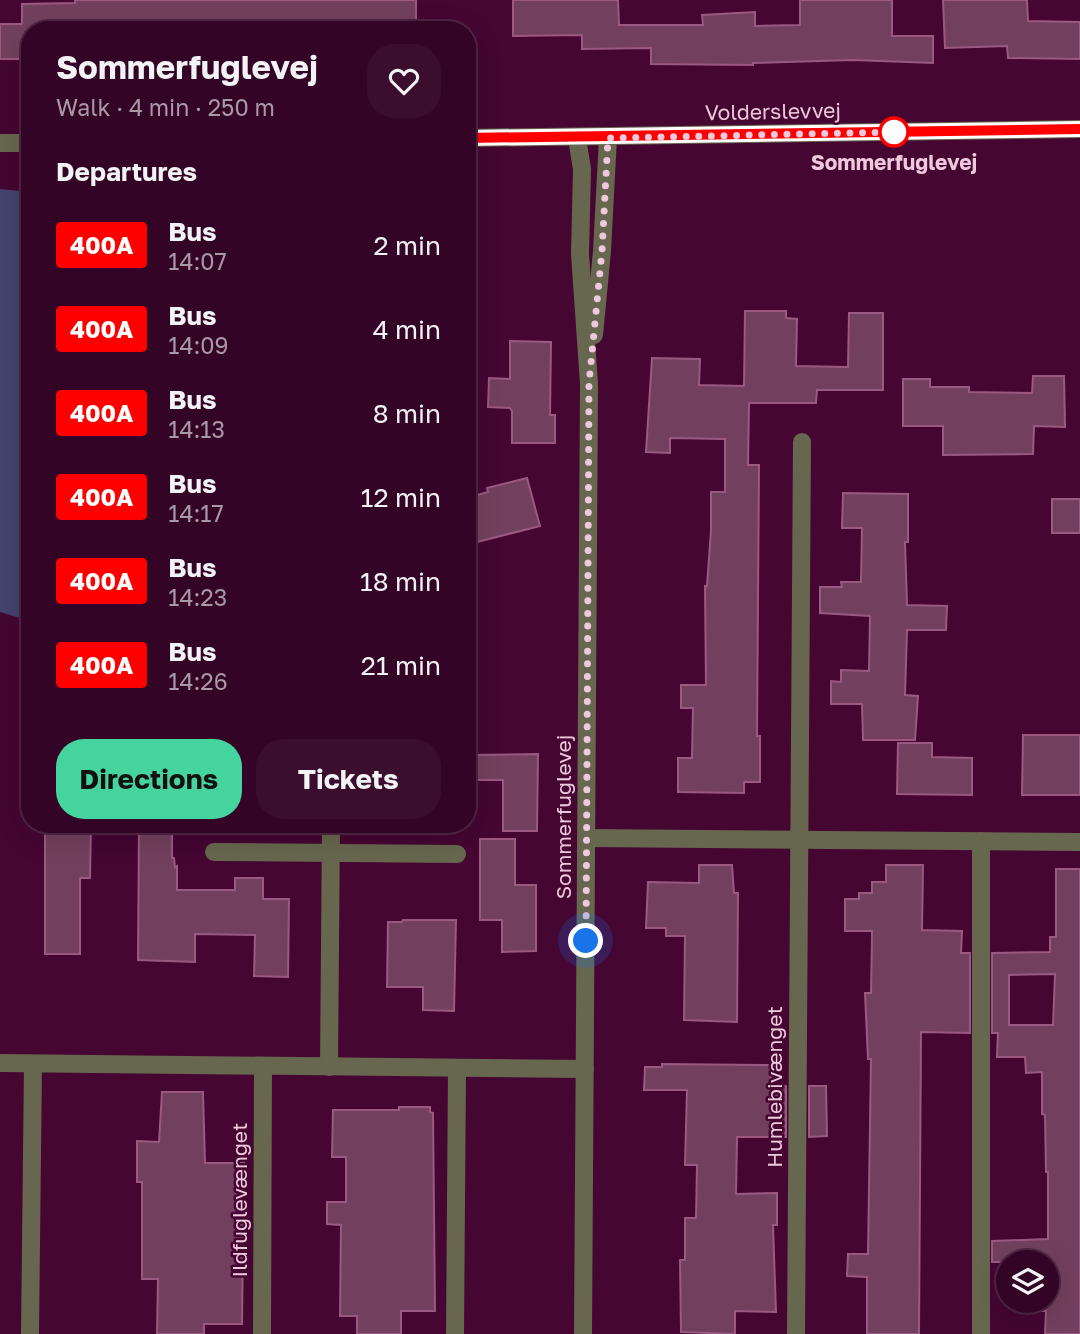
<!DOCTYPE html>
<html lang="en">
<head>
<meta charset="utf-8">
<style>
  :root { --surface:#340426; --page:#3c0e2e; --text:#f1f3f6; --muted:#a998a7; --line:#4e2543; --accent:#46d49e }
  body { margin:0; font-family:"Golos Text",sans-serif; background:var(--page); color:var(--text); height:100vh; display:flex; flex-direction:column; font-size:26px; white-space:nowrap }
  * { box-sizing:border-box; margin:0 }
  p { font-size:23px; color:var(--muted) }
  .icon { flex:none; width:38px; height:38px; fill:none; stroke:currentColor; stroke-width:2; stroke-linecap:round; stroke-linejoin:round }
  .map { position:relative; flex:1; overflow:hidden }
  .panel { position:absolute; left:21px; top:21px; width:455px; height:812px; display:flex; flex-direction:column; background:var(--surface); border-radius:28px; box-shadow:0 7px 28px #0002,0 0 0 2px var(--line) }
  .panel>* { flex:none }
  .badge { padding:0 14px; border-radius:5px; font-size:24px; line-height:46px }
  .fabs { position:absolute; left:996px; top:1250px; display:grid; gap:14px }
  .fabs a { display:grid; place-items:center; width:63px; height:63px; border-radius:50%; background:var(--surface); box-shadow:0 7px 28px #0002,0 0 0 2px var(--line); font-size:35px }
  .you { position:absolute; width:35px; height:35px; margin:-18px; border:5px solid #fff; border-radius:50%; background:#1a73e8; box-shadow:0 0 0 10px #1a73e833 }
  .map>.badge { position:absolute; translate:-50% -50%; box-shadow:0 0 0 4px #fff }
  h2 { padding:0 35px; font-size:26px; line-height:63px }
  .round { display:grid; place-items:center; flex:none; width:74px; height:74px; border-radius:28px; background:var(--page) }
  .head { display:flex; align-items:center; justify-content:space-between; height:119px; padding:0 35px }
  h1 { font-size:33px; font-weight:700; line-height:52px }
  .action { display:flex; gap:14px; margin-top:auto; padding:14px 35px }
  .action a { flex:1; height:80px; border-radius:28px; background:var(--accent); color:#111; font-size:28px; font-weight:700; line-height:80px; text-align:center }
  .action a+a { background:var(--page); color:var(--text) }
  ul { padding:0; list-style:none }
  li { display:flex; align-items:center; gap:21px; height:84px; padding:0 35px }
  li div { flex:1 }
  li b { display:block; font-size:26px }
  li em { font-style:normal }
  li .badge { min-width:77px; font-weight:700; text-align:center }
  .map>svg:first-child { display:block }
  .green { fill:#44436e }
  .building { fill:#72405e; stroke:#9b5881; stroke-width:2; fill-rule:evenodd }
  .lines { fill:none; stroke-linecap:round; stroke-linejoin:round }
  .minor { stroke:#67664e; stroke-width:18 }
  .line-casing { stroke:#fff; stroke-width:16 }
  .line { stroke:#f00; stroke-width:10 }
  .walk { stroke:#eec8dd; stroke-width:7; stroke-dasharray:0 12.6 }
  .stop-dot { fill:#fff; stroke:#f00; stroke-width:3.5 }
  .labels { text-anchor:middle; stroke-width:5; stroke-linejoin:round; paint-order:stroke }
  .street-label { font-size:21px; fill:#eec8dd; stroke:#450632 }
  .stop-label { font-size:21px; font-weight:bold; fill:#eec8dd; stroke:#450632 }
</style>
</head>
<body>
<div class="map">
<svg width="1080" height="1334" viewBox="0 0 1080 1334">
  <rect width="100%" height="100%" fill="#450632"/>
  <polygon class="green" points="0,189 30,192 30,621 0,612"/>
  <g class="building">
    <polygon points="75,0 416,0 416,30 30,30 30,59 0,59 0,24 22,24 22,4 75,3"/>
    <polygon points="513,0 618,0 619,25 703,25 702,15 755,12 755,26 800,25 800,0 892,0 892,36 933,36 933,63 853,60 753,63 753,65 651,64 651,48 582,49 582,35 513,36"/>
    <polygon points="943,0 1027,0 1028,21 1080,22 1080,59 1008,58 1007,46 945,48"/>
    <polygon points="745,311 786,311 786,318 797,319 796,366 848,367 849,313 883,313 883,390 817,390 816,403 749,403 748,465 759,465 757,736 760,736 760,782 744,782 744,793 678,792 678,758 692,758 693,708 681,708 681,685 706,685 705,586 707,586 711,530 711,492 725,492 725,439 670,438 670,453 646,452 652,358 700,359 699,385 744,386"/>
    <polygon points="510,341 551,342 550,415 555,415 555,443 512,443 512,411 510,408 488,407 489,378 510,379"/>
    <polygon points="1033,376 1064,376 1065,427 1034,426 1033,454 943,455 943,426 903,426 903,379 930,379 930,387 969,387 969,392 1032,393"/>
    <polygon points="527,478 540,526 477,542 467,498 488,492 487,488"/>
    <polygon points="843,493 908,494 908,542 905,542 907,605 947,606 946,630 907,630 905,695 918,696 915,740 863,740 862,704 831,704 831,681 841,682 841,670 869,671 870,616 820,613 820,587 842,587 841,582 861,582 862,528 842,528"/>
    <rect x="1052" y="499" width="28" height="34"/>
    <polygon points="1023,735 1080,735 1080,795 1022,795"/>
    <polygon points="898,743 932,743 932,757 972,758 972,795 897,794"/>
    <polygon points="538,754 537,831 503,831 503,780 468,780 468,755"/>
    <polygon points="45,824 91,824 90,878 80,878 80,954 45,954"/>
    <polygon points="139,824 172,824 172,858 174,858 175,867 177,866 177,890 235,890 235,878 263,878 263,899 289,899 288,977 254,976 255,935 195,934 195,962 138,960"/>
    <polygon points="480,839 515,839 515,885 536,885 536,951 502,952 502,920 480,920"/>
    <polygon points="699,865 732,865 734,893 738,893 737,1022 684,1020 685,936 666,936 666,928 646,928 648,882 699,883"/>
    <polygon points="886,865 923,865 922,930 962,931 961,953 970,953 970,1033 921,1032 919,1334 867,1334 867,1277 847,1276 848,1254 868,1254 871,1059 868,1059 865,993 871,993 872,938 872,931 845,931 845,899 859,899 859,893 872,893 872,882 886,882"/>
    <path d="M1056,869H1080V1334H1045L1046,1311H1030V1300H1046V1262H992V1241L1048,1239V1172H1046L1045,1115L1042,1114V1072L1026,1073L1025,1057H997L998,1033H992V953L1050,952V937H1056ZM1055,974L1053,1025H1009V975Z"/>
    <polygon points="403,920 456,920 454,1011 423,1010 423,987 387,987 388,922 402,922"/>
    <polygon points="662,1064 771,1065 771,1083 786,1086 786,1137 737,1137 736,1194 777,1193 777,1225 773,1225 776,1312 735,1311 735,1334 681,1332 680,1260 685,1260 685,1218 696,1218 697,1165 685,1165 687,1090 644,1090 645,1067 662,1067"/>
    <polygon points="809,1086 826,1086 827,1136 809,1137"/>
    <polygon points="162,1092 203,1092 205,1163 244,1163 242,1324 204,1324 204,1334 157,1334 158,1279 142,1279 142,1182 137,1182 137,1141 159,1142"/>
    <polygon points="399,1107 430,1107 430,1112 433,1113 435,1311 401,1311 401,1334 357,1334 357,1316 340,1316 341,1225 327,1224 327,1202 346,1202 346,1157 332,1157 333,1110 399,1110"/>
  </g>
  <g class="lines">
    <g class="minor">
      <polyline points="467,138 1080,129"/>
      <polyline points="577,138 582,169 580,254 589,384 583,1334"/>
      <polyline points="0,143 30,143"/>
      <polyline points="594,335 602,251 608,138"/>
      <polyline points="586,838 1080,842"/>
      <polyline points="214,852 457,854"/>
      <polyline points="0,1063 585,1069"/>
      <polyline points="329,1067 331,824"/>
      <polyline points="30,1334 33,1064"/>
      <polyline points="262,1334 263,1066"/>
      <polyline points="455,1334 457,1068"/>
      <polyline points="796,1334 802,442"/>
      <polyline points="981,1334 981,841"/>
    </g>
  </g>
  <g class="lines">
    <defs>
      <polyline id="line" points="467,138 1080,129"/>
    </defs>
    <use href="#line" class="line-casing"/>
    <use href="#line" class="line"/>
    <polyline class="walk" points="586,941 589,383 602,251 608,138 902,132 894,132"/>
  </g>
  <circle class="stop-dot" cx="894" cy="132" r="14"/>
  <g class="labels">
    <g class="street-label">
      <text transform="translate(773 112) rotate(-1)" y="7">Volderslevvej</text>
      <text transform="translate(564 817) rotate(-90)" y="7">Sommerfuglevej</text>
      <text transform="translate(775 1087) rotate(-90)" y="7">Humlebivænget</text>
      <text transform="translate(240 1200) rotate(-90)" y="7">Ildfuglevænget</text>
    </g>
    <g class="stop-label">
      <text x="894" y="170">Sommerfuglevej</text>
    </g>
  </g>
</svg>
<div class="fabs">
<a><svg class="icon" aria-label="layers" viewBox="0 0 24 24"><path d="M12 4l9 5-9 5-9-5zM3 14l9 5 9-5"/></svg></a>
</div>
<div class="you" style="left:586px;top:941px"></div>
<section class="panel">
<div class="head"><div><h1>Sommerfuglevej</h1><p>Walk · 4 min · 250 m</p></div><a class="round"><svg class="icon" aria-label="heart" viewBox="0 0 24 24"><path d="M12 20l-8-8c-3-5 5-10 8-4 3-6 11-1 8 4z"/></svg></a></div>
<h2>Departures</h2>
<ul>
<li><span class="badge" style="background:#f00;color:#fff">400A</span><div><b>Bus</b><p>14:07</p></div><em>2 min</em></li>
<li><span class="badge" style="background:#f00;color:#fff">400A</span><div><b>Bus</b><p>14:09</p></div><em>4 min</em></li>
<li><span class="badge" style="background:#f00;color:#fff">400A</span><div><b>Bus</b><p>14:13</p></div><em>8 min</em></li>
<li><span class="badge" style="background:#f00;color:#fff">400A</span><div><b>Bus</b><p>14:17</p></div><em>12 min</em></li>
<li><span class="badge" style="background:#f00;color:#fff">400A</span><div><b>Bus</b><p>14:23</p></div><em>18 min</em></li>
<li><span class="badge" style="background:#f00;color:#fff">400A</span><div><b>Bus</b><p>14:26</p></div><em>21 min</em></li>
</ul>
<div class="action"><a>Directions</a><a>Tickets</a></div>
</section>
</div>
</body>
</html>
